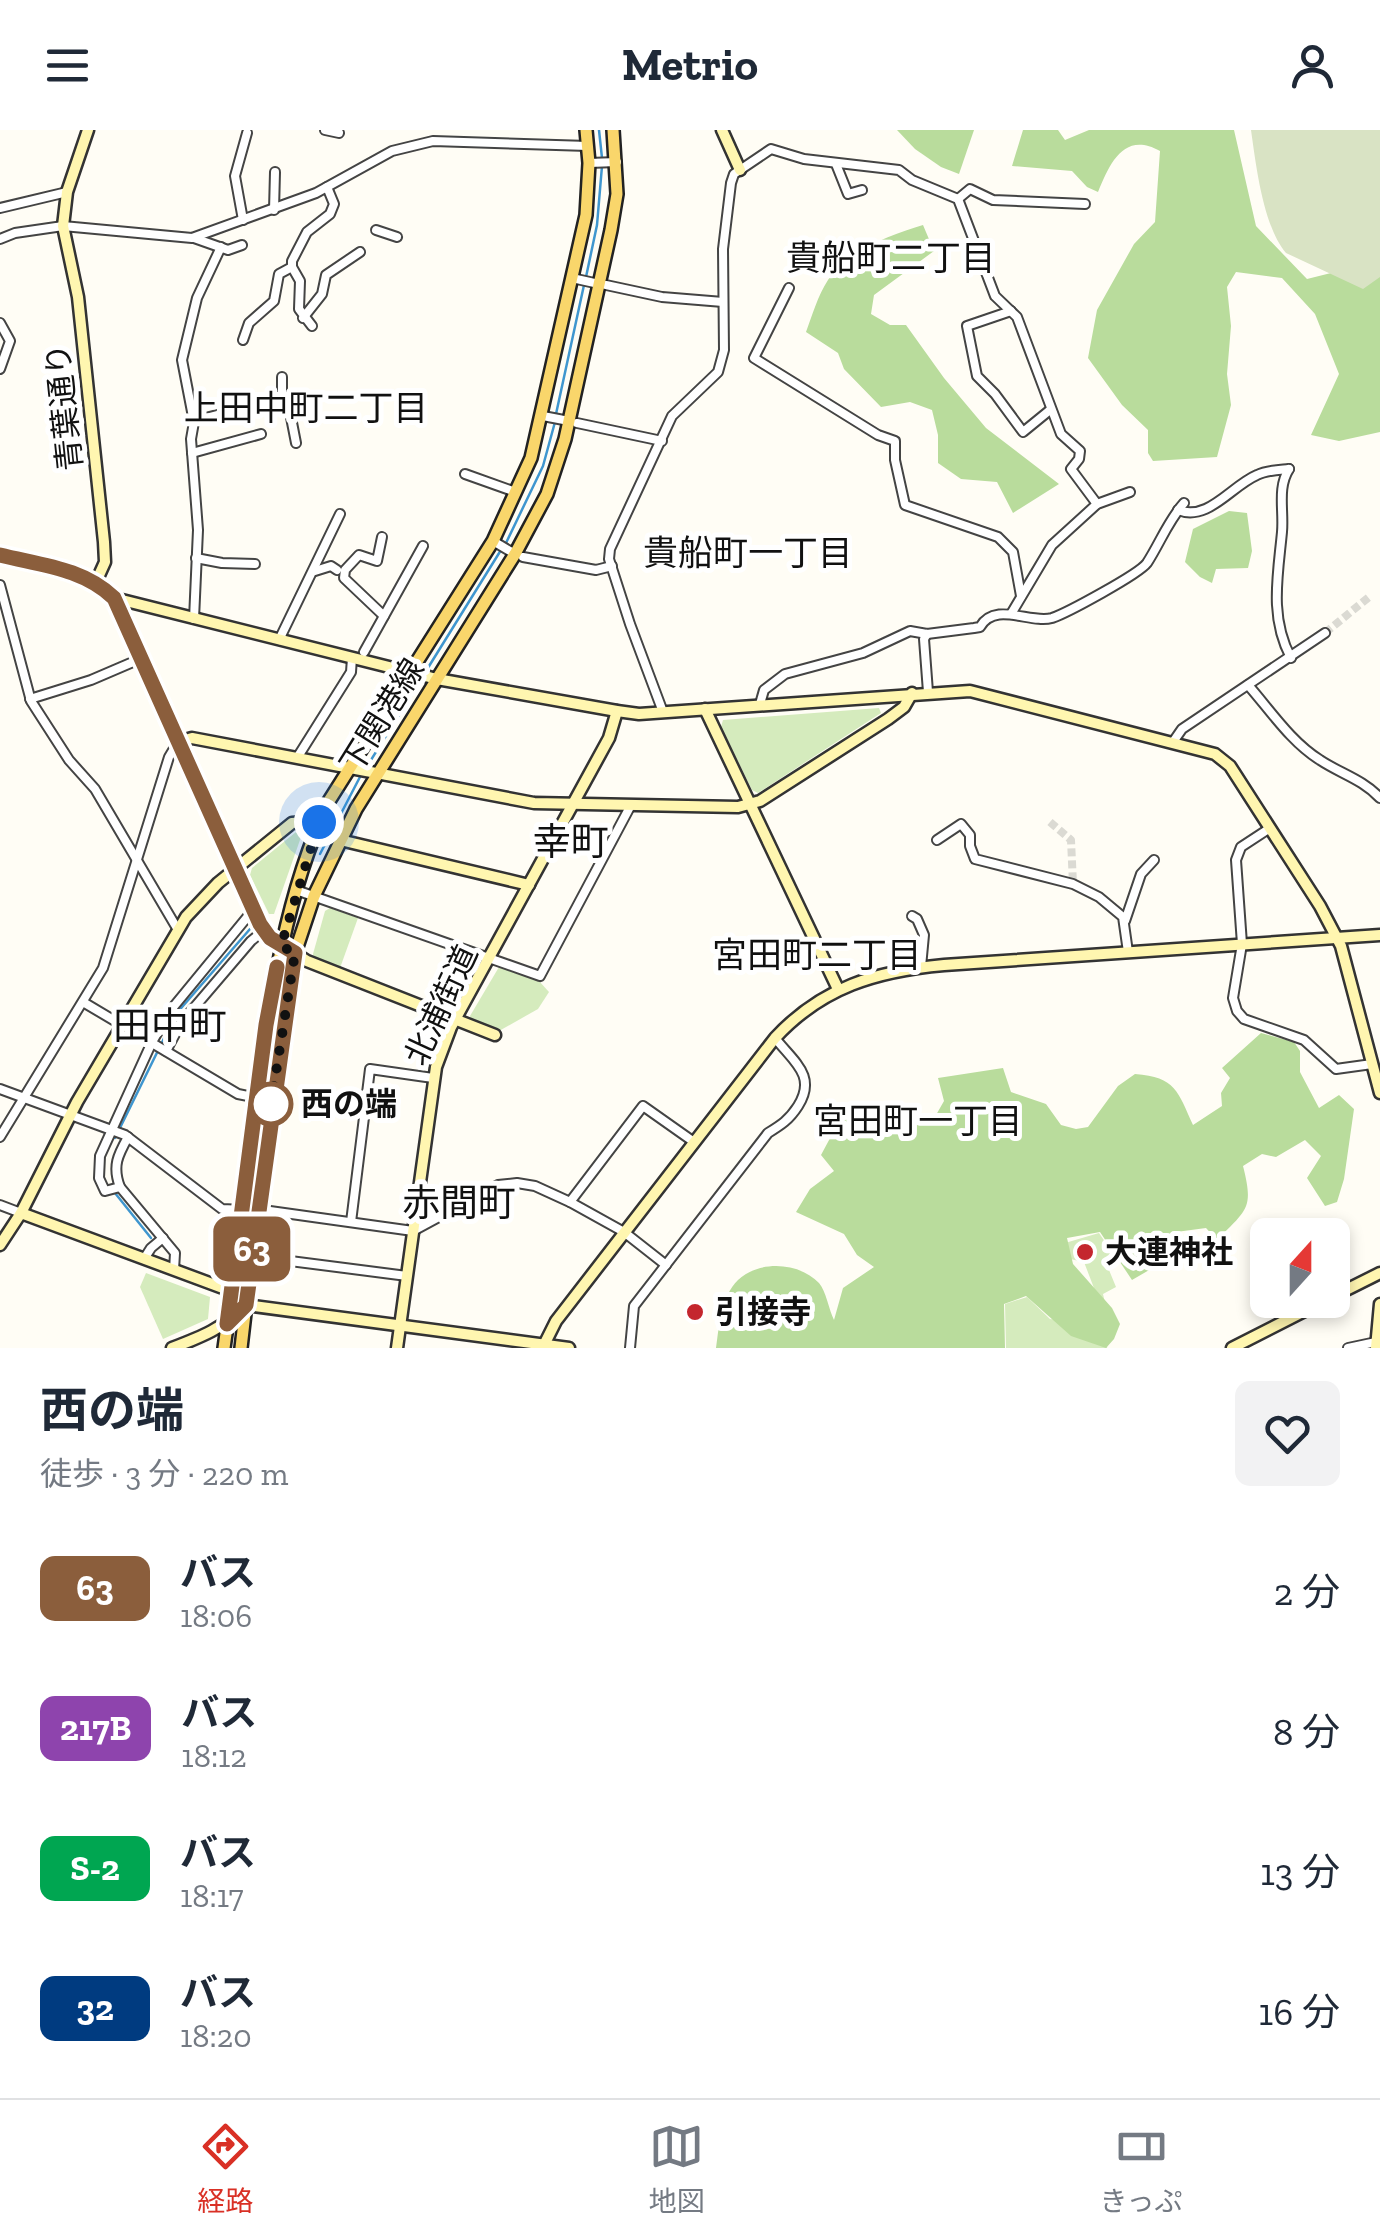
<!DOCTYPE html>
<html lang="ja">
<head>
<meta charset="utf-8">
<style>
  :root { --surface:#fff; --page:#f2f2f3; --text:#1f2937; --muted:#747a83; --line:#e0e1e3; --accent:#d93025 }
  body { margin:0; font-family:"Zilla Slab","Noto Sans JP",serif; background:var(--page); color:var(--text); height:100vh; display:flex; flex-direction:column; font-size:38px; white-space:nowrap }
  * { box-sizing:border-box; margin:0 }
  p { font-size:32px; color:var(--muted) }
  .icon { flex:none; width:55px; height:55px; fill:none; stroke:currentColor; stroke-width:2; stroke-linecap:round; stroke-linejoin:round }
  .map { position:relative; height:1218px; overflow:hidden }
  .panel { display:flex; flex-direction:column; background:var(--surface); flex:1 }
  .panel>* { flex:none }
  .badge { padding:0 20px; border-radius:15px; font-size:35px; line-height:65px }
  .needle { width:65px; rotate:21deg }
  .fabs { position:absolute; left:1250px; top:1088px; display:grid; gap:20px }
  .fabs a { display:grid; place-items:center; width:100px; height:100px; border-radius:15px; background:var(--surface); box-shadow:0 5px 15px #0003; font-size:50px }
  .you { position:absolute; width:50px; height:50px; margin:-25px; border:8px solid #fff; border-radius:50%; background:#1a73e8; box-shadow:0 0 0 15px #1a73e833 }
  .map>.badge { position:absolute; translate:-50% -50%; box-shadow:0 0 0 5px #fff }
  .round { display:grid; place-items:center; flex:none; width:105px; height:105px; border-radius:15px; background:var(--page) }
  .head { display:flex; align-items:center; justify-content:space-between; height:170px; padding:0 40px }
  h1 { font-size:48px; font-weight:700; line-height:75px }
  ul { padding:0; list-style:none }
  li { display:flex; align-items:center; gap:30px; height:140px; padding:0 40px }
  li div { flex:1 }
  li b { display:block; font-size:38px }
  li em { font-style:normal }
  li .badge { min-width:110px; font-weight:700; text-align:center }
  header { display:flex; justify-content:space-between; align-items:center; height:130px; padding:0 40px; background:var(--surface); font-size:45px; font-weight:700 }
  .tab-bar { display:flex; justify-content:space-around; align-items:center; height:140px; border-top:2px solid var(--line); background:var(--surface); font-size:28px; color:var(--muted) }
  .tab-bar a { display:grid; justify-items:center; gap:5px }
  .tab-bar .selected { color:var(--accent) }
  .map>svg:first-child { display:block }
  .green { fill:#d5ebbd }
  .forest { fill:#b9dc9c }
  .cemetery { fill:#d9e3c4 }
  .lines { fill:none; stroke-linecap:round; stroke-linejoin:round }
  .stream { stroke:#3f96cf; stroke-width:2.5 }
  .street-tunnel { stroke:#dbdad3; stroke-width:8; stroke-dasharray:8 4; stroke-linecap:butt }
  .street-casing { stroke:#444; stroke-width:12 }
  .secondary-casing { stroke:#333; stroke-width:15 }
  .primary-casing { stroke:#222; stroke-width:16 }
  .street { stroke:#fff; stroke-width:8 }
  .secondary { stroke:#fff6b0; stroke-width:10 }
  .primary { stroke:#f9d66b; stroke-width:11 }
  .line-casing { stroke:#fff; stroke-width:22 }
  .line { stroke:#8b5e3c; stroke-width:15 }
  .walk { stroke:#111; stroke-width:10; stroke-dasharray:0 18 }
  .stop-dot { fill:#fff; stroke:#8b5e3c; stroke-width:5 }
  .poi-dot { fill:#c4262e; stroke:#fff; stroke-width:4 }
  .labels { text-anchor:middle; stroke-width:10; stroke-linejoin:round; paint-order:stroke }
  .street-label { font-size:32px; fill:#111; stroke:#fff }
  .stop-label { font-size:32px; font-weight:bold; fill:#111; stroke:#fff; text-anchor:start }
  .poi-label { font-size:32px; font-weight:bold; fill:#111; stroke:#fff; text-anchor:start }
  .neighbourhood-label { font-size:35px; fill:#111; stroke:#fff }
  .quarter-label { font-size:38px; fill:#111; stroke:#fff }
</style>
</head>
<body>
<header><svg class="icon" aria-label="menu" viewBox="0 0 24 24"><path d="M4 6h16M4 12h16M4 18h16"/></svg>Metrio<svg class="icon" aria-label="person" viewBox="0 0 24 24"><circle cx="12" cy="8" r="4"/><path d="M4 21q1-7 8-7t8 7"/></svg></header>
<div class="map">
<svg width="1380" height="1218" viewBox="0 0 1380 1218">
  <rect width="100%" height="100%" fill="#fffdf5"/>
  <g class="green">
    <polygon points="879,578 881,583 758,663 752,660 721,597 723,590"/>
    <polygon points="296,702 301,707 274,784 269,784 250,745 252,738"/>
    <polygon points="330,778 358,788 340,838 314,828 313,824 325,781"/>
    <polygon points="499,837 539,851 549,862 538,879 499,901 471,890 470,886"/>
    <polygon points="1099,1103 1114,1125 1109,1140 1116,1157 1103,1164 1110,1195 1107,1218 1006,1218 1005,1174 1027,1167 1050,1189 1068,1191 1097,1166 1084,1132 1070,1129 1065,1113"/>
    <polygon points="146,1143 210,1167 208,1189 163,1209 140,1157"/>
  </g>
  <g class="forest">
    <polygon points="897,0 974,0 959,44 941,37 915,19"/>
    <path d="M1023,0H1058L1065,10L1089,0H1234L1256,96L1307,149L1331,143L1380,144V302L1339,311L1311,305L1339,244L1315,184L1282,148L1236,142L1227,157L1231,196L1227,244L1231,275L1217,327L1153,331L1148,323V300L1122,275L1088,228L1097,180L1134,114L1155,92L1160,21C1124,1 1110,33 1098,62L1087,57L1072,41L1012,36Z"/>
    <path d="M923,95L934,121L874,165L871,184L890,195H906L944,248L986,298L1059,354L1013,383L997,352L961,349L938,333V305L932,280L910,272L881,277L844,239L838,223L806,202C812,186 818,165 828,150C849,121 889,105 923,95Z"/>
    <polygon points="1229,381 1247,383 1252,421 1248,438 1216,439 1212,453 1200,447 1185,432 1193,399"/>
    <path d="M1261,903L1294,912L1300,921V942L1319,978L1339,965L1354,979L1344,1049L1337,1072L1325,1076L1307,1048L1321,1026L1305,1010L1276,1027L1262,1024L1243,1036C1254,1079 1247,1079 1217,1110L1206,1098L1176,1102L1166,1110L1175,1125L1132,1150L1100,1102L1067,1108L1073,1134L1112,1178L1120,1194L1114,1209L1106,1218L1071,1206L1026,1166L1004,1174L1005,1218H716C719,1197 721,1166 738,1150C759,1130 799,1132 819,1153C826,1161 829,1180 834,1190L843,1158L874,1137L857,1125L844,1104L796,1082L810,1059L834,1041L821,1025L843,984L860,998L895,985L921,990L936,985L944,971L938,948L1003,938L1011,962L1046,974L1061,995L1076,999L1088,997L1118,956L1135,944C1176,947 1178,962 1193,995L1222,976L1221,963L1230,948L1222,938Z"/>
  </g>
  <path class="cemetery" d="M1251,0H1380V147L1363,159L1286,123C1263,96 1256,35 1251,0Z"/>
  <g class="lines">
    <g class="stream">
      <polyline points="599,0 602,28"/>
      <polyline points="586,147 597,95 602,36"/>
      <polyline points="556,284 584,155"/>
      <polyline points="506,413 543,336 555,292"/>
      <polyline points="426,541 501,420"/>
      <polyline points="366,638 422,548"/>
      <polyline points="320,724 361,645"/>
      <polyline points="115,1008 176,884 250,799"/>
      <polyline points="115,1063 151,1108"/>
    </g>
    <g class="street-tunnel">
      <polyline points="1325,503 1369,467"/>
      <polyline points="1050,692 1071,710 1073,754"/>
    </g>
    <defs>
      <g id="street">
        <polyline points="325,0 339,3"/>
        <polyline points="589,33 617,32"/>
        <polyline points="836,34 848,64 862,60"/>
        <polyline points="958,69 970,59 993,70 1085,74"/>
        <polyline points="0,78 67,62"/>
        <polyline points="274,80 275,42"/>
        <polyline points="243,90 235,46 247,3"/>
        <polyline points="376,100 397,107"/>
        <polyline points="194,108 228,120 242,115"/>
        <polyline points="0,109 15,103 63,96 192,108 316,63 392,21 433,11 588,16"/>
        <polyline points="572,148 599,154"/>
        <polyline points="606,155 662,167 723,172"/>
        <polyline points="789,158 754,228 878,305 895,311 895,330 905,375 998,407 1013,422 1021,466"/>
        <polyline points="1011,181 967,196 977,246 995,264 1023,302 1050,280"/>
        <polyline points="303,188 322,164 326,145 360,122"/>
        <polyline points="0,193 10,211 0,239"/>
        <polyline points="312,196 299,179 300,151 292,137 292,131 307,102 330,84 334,74 327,57"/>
        <polyline points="243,210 249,193 274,171 279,144 292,137"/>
        <polyline points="282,247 282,268"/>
        <polyline points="543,286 569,291"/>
        <polyline points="194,291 287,267 296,313"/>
        <polyline points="577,293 662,311"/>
        <polyline points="192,323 261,304"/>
        <path d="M1289,339C1277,358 1284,380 1282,402C1278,445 1269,487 1291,528"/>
        <polyline points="465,344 510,360"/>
        <path d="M1178,380C1208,392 1231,356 1257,345C1267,340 1279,340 1289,339"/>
        <polyline points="382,407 377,431 359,425 345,440 344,448 384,486"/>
        <polyline points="493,411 515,424"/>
        <polyline points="523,427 596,440 612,436"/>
        <polyline points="196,428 222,433 255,434"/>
        <polyline points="315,441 331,436 337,440"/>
        <polyline points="0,455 31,571 69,630 95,659 178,800"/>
        <polyline points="1011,484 1052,415 1097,374 1130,362"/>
        <polyline points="194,489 198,400 191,309 194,292 182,230 197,168 221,117"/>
        <polyline points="927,504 924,509 928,562"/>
        <polyline points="279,510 340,384"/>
        <polyline points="364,522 423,416"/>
        <path d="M1248,555C1270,580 1291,612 1320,630C1341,644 1362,649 1380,668"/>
        <polyline points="30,569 91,550 140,529"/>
        <path d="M760,574L764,560L785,544L863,523L910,501L927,504L974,498L980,497C995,471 1030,494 1052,488C1067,483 1139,444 1147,433C1160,413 1168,391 1184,373"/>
        <polyline points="663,582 630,494 609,429 610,419 672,286 718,242 724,220 723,119 731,53 734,44 771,19 804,29 899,40 912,50 958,69 995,166 1017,187 1061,304 1080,321 1079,329 1071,339 1097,374"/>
        <polyline points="1173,612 1182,599 1325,503"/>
        <polyline points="297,628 351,542 352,528"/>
        <polyline points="1270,698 1241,717 1236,730 1242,814 1233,868 1237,881 1244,889 1304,910 1336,939 1372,934"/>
        <polyline points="937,710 961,694 970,705 970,716 975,729 1073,754 1099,767 1123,787 1128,822"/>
        <polyline points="296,760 540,846 631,675"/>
        <polyline points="912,786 917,789 924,805 921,837"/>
        <polyline points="1125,791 1141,744 1154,730"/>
        <polyline points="83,872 238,964 272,971"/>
        <polyline points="166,921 181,893 251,811 263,801"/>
        <polyline points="0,959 125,1005 222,1079 270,1081 413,1101 498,1055 517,1053 535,1056 570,1072 624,1102 666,1135"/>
        <polyline points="0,1007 103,838 169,627 178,612"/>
        <path d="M128,1007C118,1025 112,1036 120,1057L175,1123L174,1140"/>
        <polyline points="120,1057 105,1061 99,1048 100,1026 152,912 170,881 253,780"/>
        <polyline points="570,1072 643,976 694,1012"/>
        <polyline points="0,1075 21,1083"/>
        <polyline points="351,1092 370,939 433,948"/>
        <polyline points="251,1126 407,1146"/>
        <polyline points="144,1129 151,1118 163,1108"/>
        <path d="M630,1218L634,1176L768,1003C781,995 789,990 798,976C817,946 794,932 775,908"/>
        <polyline points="1348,1218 1376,1212"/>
      </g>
      <g id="secondary">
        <polyline points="88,0 67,62 63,96 78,167 104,412 105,432 96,452"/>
        <polyline points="722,0 740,40"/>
        <path d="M0,426C40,435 83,438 114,468L267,805L307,831L495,905"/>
        <polyline points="114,468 437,549 617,581 639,584 970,561 1215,624 1230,636 1320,776 1341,816 1380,963"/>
        <polyline points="705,579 838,859"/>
        <polyline points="178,612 192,608 534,673 738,677 760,671 888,589 904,577 912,563"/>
        <polyline points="340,710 529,755"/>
        <polyline points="21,1083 231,1161 246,1175 569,1218"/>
        <polyline points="0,1115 21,1083 77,972 186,787 218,753 292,693 319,691"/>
        <polyline points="1332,1167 1380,1143"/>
        <path d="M544,1215L556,1191L775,908C822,857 877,841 944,835L1380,805"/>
        <path d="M172,1218C201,1207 224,1198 246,1175"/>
        <polyline points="397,1218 436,937 451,897 609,608 617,581"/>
        <polyline points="1232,1218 1326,1170"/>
        <polyline points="1376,1218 1380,1174"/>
      </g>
      <g id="primary">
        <path d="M224,1218C236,1135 247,1051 258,968C271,866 285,765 329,671L493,411L531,328L586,85L589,33L586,0"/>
        <polyline points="241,1218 257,1080 295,823 314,766 356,679 515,424 547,364 565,309 611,100 617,64 613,0"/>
      </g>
    </defs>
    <use href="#street" class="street-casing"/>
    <use href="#secondary" class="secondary-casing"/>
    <use href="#primary" class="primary-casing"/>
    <use href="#street" class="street"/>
    <use href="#secondary" class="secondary"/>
    <use href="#primary" class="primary"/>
  </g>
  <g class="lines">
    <defs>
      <path id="line" d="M0,425C40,435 83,438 114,468L260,794L270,808L295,823L246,1175L227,1194L266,895L277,837"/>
    </defs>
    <use href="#line" class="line-casing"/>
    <use href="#line" class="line"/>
    <polyline class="walk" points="271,974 295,823 281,816 319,692"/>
  </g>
  <circle class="stop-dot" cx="271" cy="974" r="20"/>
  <g class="poi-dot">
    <circle cx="1085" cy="1122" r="10"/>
    <circle cx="695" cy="1182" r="10"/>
  </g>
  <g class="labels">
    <g class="street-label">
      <text transform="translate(64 277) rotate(-96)" y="11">青葉通り</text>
      <text transform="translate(382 586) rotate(-58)" y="11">下関港線</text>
      <text transform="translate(441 875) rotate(-65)" y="11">北浦街道</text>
    </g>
    <g class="stop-label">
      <text x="301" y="985">西の端</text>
    </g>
    <g class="poi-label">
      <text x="1105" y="1133">大連神社</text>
      <text x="715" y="1193">引接寺</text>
    </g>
    <g class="neighbourhood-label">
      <text x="891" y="140">貴船町二丁目</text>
      <text x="306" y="290">上田中町二丁目</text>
      <text x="748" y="435">貴船町一丁目</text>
      <text x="817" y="837">宮田町二丁目</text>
      <text x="918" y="1003">宮田町一丁目</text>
    </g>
    <g class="quarter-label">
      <text x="571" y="725">幸町</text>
      <text x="170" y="909">田中町</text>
      <text x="459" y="1086">赤間町</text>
    </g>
  </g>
</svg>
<div class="fabs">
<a><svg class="needle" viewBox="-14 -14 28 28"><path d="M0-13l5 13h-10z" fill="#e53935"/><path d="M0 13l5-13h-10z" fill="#747a83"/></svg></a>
</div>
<div class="you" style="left:319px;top:692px"></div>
<b class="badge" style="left:252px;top:1119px;background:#8b5e3c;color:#fff">63</b>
</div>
<section class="panel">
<div class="head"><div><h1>西の端</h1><p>徒歩 · 3 分 · 220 m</p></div><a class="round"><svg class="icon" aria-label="heart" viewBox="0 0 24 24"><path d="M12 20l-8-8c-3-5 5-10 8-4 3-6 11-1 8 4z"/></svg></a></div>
<ul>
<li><span class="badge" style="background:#8b5e3c;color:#fff">63</span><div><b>バス</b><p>18:06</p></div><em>2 分</em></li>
<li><span class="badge" style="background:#8e44ad;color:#fff">217B</span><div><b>バス</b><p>18:12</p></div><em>8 分</em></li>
<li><span class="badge" style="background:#00a651;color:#fff">S-2</span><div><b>バス</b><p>18:17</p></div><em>13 分</em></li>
<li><span class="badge" style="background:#003b80;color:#fff">32</span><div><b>バス</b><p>18:20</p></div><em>16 分</em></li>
</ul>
</section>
<nav class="tab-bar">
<a class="selected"><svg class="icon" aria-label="directions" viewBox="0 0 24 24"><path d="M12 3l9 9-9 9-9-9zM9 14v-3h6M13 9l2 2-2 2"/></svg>経路</a>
<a><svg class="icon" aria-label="map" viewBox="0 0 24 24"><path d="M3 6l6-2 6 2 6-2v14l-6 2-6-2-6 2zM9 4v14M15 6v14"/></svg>地図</a>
<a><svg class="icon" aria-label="tickets" viewBox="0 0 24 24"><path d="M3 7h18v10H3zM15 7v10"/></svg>きっぷ</a>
</nav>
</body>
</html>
